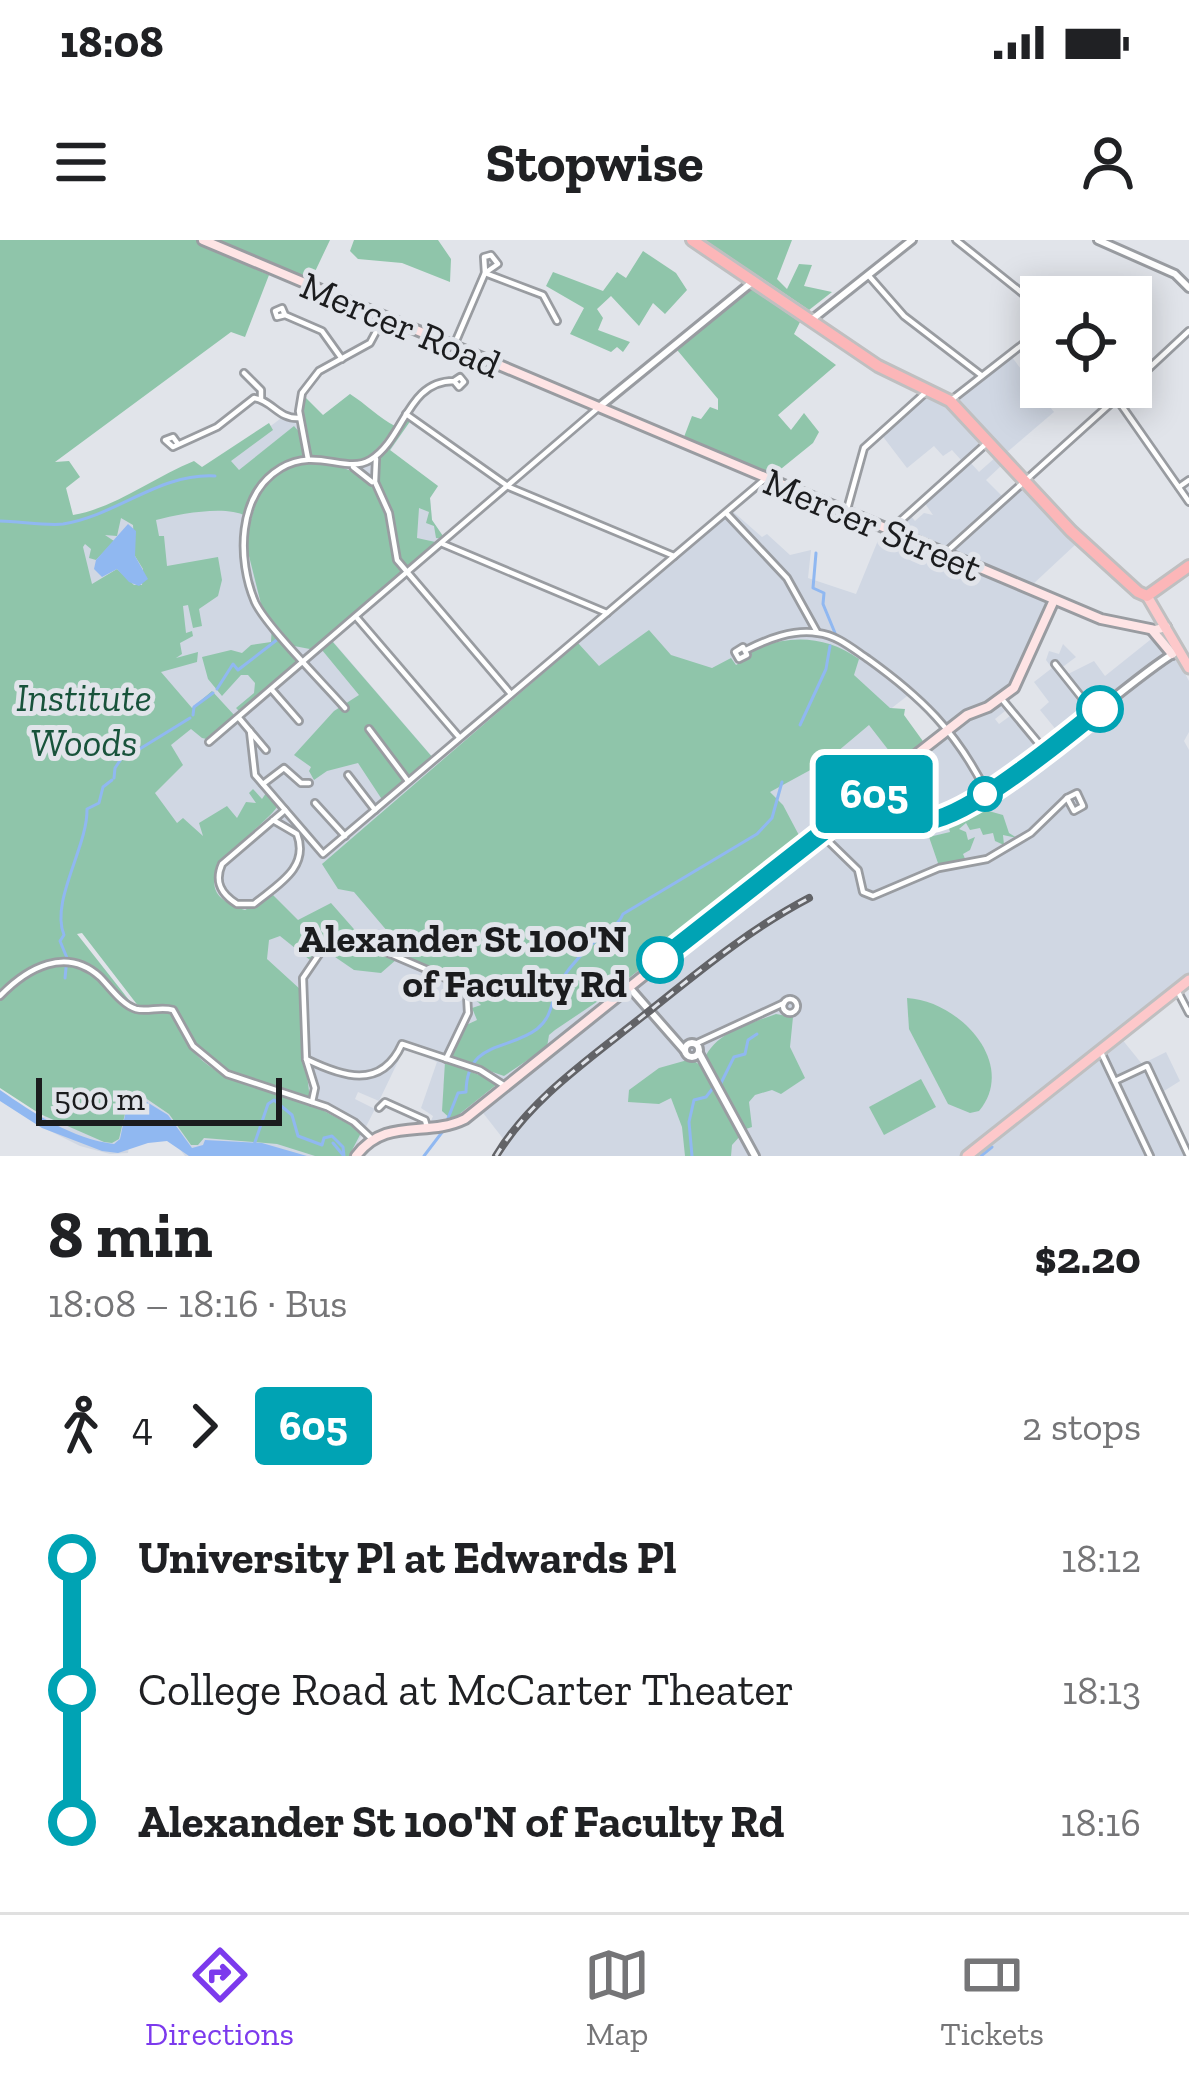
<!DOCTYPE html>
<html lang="en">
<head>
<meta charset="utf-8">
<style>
  :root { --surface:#fff; --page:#f2f2f2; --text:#202124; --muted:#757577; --line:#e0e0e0; --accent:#7c3aed }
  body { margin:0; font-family:"Zilla Slab",serif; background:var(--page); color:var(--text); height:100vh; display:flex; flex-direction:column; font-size:45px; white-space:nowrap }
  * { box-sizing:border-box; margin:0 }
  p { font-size:39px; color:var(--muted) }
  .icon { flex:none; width:66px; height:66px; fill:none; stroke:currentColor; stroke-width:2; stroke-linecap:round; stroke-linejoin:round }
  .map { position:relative; height:916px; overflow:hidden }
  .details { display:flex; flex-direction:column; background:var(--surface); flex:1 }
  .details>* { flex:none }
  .badge { padding:0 24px; border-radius:9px; font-size:42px; line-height:78px }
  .buttons { position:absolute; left:1020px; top:36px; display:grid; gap:24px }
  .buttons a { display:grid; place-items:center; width:132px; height:132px; border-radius:0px; background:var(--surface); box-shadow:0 6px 30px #0003; font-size:60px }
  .scale { position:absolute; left:36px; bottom:30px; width:246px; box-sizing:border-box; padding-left:12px; border:6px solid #1b1c1e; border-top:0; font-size:33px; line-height:42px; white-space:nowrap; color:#1b1c1e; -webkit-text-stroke:9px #e1e4ea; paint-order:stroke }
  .map>.badge { position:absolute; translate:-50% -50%; box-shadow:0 0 0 6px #fff }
  .legs { display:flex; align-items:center; gap:18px; height:132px; padding:0 48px; font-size:39px }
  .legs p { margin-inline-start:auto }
  .head { display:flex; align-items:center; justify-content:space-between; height:204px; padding:0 48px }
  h1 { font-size:66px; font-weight:700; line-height:90px }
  ul { padding:0 48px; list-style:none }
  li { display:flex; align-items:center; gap:42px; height:132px; font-size:45px }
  li i { display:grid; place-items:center; width:18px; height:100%; margin:0 15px; background:currentColor }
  li i::after { content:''; width:30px; height:30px; margin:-15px; border:9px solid; border-radius:50%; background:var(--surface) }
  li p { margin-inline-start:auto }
  li:first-child i { background:linear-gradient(#0000 50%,currentColor 0) }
  li:last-child i { background:linear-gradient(currentColor 50%,#0000 0) }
  .status { display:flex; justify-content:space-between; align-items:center; height:84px; padding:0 60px; background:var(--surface); direction:ltr }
  .status svg { height:33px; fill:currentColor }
  header { display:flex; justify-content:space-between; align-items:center; height:156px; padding:0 48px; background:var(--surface); font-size:54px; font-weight:700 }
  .dock { display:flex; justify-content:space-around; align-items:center; height:168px; border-top:3px solid var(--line); background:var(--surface); font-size:33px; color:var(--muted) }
  .dock a { display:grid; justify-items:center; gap:6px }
  .dock .active { color:var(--accent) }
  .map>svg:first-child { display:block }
  .built { fill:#d0d7e3 }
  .green { fill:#8fc5aa; fill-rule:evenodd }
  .water { fill:#90b8f1 }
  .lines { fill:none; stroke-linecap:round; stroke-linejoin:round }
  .stream { stroke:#90b8f1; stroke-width:3 }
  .minor-casing { stroke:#999ca1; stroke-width:10 }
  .tertiary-casing { stroke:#999ca1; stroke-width:12 }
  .secondary-casing { stroke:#999ca1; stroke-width:14 }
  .primary-casing { stroke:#bfbfc0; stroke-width:15 }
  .trunk-casing { stroke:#bfbfc0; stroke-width:16 }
  .minor { stroke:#fff; stroke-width:4.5 }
  .tertiary { stroke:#fff; stroke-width:6 }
  .secondary { stroke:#fee4e5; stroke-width:8 }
  .primary { stroke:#fdc8ca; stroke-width:9 }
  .trunk { stroke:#fcb6b8; stroke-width:10 }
  .rail-casing { stroke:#626367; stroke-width:8 }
  .rail { stroke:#e1e4ea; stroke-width:3; stroke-dasharray:9; stroke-linecap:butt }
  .line-1-casing { stroke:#fff; stroke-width:27 }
  .line-1 { stroke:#00a3b4; stroke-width:18 }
  .stop-1-dot { fill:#fff; stroke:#00a3b4; stroke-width:6 }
  .labels { text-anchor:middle; stroke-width:10; stroke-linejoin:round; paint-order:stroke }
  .street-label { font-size:39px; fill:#1b1c1e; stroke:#e1e4ea }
  .park-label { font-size:39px; font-style:italic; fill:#18533b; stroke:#e1e4ea }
  .stop-label { font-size:39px; font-weight:bold; fill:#1b1c1e; stroke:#e1e4ea; text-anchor:end }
</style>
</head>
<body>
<div class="status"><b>18:08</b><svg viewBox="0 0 49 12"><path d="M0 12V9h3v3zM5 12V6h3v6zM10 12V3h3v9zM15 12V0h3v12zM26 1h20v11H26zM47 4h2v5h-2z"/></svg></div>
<header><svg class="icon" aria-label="menu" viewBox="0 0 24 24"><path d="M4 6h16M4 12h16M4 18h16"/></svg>Stopwise<svg class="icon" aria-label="person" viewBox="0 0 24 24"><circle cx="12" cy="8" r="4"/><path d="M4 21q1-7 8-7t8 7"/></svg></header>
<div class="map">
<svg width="1189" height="916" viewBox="0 0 1189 916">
  <rect width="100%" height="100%" fill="#e1e4ea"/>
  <g class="built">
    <polygon points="1011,116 1054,172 1005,214 955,160"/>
    <polygon points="350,154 384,183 395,186 402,178 409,183 390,211 438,246 430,258 432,280 445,299 330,398 435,520 730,269 762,297 767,294 790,315 811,310 808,338 856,354 881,293 1048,363 1012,445 947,487 918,452 849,403 911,453 870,485 905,531 969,478 998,463 1005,471 995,479 999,484 1010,476 1039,511 1045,511 1062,497 1040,470 1049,462 1034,442 1052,428 1046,420 1049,411 1059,414 1063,404 1076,417 1060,429 1064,436 1094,421 1105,436 1155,396 1179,422 1189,441 1189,492 1184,501 1189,510 1189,736 962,916 501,916 508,905 480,869 502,852 495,845 460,876 431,881 433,876 421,868 437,822 408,809 403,811 379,861 358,852 355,859 375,869 351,916 185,916 147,867 134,874 128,913 110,914 80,906 36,884 199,726 132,541 70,288 224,221 280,179 295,182 300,194"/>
    <polygon points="930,154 947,164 983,203 962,221 952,210 943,216 934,206 907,228 881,194"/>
    <polygon points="996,217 1003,224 986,240 1002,256 945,308 896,289 910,275 915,281 924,273 933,275 924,262 969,221 979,232"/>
    <polygon points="1023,247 1076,304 1031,346 951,311"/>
    <polygon points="1121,798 1142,824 1166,812 1180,841 1164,851 1189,916 975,916"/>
  </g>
  <g class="green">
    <path d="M0,0H330L311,40L267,22L262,32L269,35L245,97L231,92L55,222L69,221L80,237L66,248L73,275C115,268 154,237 194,221L202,227L269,183L273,190L231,221L239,230L294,186L301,194L305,217C273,227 260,248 246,276C225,265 180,274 156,280L159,296H164L167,326L218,317L222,340L218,356L199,369L202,386L193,388L188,365L183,366L186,393L192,391L193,396L180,403L182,414L176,418L198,412L197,422L161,432L192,468L212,451L235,476L211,500L202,498L191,489L171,505L183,525L155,553L177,583L183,578L203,596L199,583L227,566L237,578L246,562L256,563L249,553L253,549L262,559L266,553L277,567C258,594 168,646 245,670L273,655L298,680L331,663L375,713L397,719L381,733L354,730L322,708L310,720L280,696L269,700L267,719L301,750L303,803L310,859L222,832L194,802L177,770L166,765L139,767L82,693L77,694L136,769C192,769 166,779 195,813C203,823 217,831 228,838L307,862L362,891L349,916H315L277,904L204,898L198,905H191L169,874L144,857L128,861L119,899L112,903L104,902L40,874L0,848ZM121,278L133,285L135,316L143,329L142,345H134L117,329L92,344L83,307L85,304L91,309L89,318L96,320L114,301L105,295L117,296Z"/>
    <polygon points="354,0 438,0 451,19 450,42 402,23 358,19 350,11"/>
    <polygon points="705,0 792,0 777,39 787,49 799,24 812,25 804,46 832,52 809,70"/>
    <polygon points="643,11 676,33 687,50 665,74 653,63 639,86 611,56 597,69 603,78 598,90 630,102 623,112 617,107 611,112 570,94 584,68 546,46 553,32 603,51 617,32 626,38"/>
    <polygon points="747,46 800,82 794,94 836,125 778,175 791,190 804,173 819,192 813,203 771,237 684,197 692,176 701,179 710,167 718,170 718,159 673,105"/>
    <path d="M350,154C366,164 379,178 395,186C359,235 361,219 309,215L301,180L304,156L323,175Z"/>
    <polygon points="408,177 411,180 390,210 438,246 430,258 432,280 445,299 436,298 434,286 426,283 429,272 419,268 417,298 440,303 409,330 398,316 391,270 376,234 380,214"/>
    <path d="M307,220C345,226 379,234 389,277C393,298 392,314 404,333L315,410L294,406L262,368L245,300L259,252L281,230Z"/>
    <polygon points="272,385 302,420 241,473 236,468 254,453 255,443 248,435 241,435 222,456 208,439 202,417 231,410 242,413 251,405 271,402"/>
    <path d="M649,390L671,415L712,428L731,418L736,425L752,416L750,411C787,394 826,395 859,419L854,435L890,468L905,469L904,475L925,504L900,525L869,485L825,522L770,552L783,565L802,601L610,753L555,790L549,795L547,807L504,836L449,817L464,786L477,780L472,768L481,765L455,739L390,711L384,701L388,692L354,652L338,649L322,624L578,403L599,426Z"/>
    <polygon points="332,401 433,518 383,561 358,523 327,531 314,540 309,531 311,527 294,515 334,471 359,455 322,410"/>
    <polygon points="986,562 985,570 1003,575 1009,593 1017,598 1003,595 1004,605 995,601 993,593 983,595 980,588 970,590 966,583 959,589 966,592 968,600 975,597 970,610 963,614 966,621 939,626 929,597 950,592 947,581"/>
    <path d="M907,758C960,761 1018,824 979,871L970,873L948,864L909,789Z"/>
    <path d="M776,774L793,777L790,807L805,838L781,854L772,850L755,855L749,862L752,887L746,889L738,883L704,820C715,792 750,784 776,774Z"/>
    <polygon points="691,819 703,827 741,895 732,905 731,916 685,916 682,887 671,858 659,864 628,862 629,850 659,828"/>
    <polygon points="445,822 495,841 496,845 452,880 442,871"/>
    <polygon points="921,839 936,867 884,895 869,867"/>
  </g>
  <g class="water">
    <polygon points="128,284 136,291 135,316 148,339 139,346 129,342 117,329 102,337 94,329 96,320"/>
    <path d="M0,850C33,873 73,899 114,904L120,899L127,866L142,859L168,875L192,908L203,905L205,900L262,903L307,916H189L167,901L148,903L118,913L102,911L42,888L0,861Z"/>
  </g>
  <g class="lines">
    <g class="stream">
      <path d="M0,281C18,281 46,286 63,284C118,275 159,233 215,236"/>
      <polyline points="816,313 813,348 824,353 823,364 835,393"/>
      <polyline points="217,449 233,424 238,430 278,399"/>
      <polyline points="193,475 194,467 213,453"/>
      <polyline points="800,485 826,429 830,406"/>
      <polyline points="114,538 115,528 127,510 138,510 190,478"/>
      <path d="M65,738L67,718L60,701L64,695C50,661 88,606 87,569L99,563L103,547L112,540"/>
      <polyline points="721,843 734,817 745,814 748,800 757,794"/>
      <polyline points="333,903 343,915"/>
      <polyline points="253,908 268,864 274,860 292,875 298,896 322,905 324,898 332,896 343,907 344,916"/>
      <path d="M424,916L443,891L458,853L466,852C467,800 508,811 537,789C555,775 551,754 561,740C572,724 589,706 604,693C612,685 618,686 623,674L757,594L772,578L782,542"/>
      <polyline points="692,916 689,882 694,860 706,857 713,848"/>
      <polyline points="981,916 992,907"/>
    </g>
    <defs>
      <g id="minor">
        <polyline points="956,0 1041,68"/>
        <polyline points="485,33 543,55 557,81"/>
        <polyline points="869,36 904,76 981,135"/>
        <polyline points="285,75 277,77 275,71 282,68 285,75 322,91 342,119"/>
        <polyline points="1027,102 1041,121"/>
        <polyline points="455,103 485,33 484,17 491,15 498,24 485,33"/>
        <polyline points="244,133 261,150 261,159"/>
        <polyline points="1131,145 1189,91"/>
        <polyline points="1117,159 1189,262"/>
        <polyline points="950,161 1041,90"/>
        <polyline points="406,174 509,247 674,316"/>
        <path d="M178,204L173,197L165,200L173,207L217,187L254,158C273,161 278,179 299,178"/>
        <polyline points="308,219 299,171 302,153 319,131 370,103 384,77"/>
        <polyline points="376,219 375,242 389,273 397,320 511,454"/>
        <polyline points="353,227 372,242"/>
        <polyline points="1179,247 1189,240"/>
        <polyline points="846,273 864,208 925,153"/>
        <polyline points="727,274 787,338 817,392"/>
        <polyline points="893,292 898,283 988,202"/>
        <polyline points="443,304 607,373"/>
        <polyline points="944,314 1129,147"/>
        <polyline points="357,378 459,497"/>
        <polygon points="743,407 747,415 739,419 735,412"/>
        <path d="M746,410C768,399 793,389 818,393C837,395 853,409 868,419C921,457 956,491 986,551"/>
        <polyline points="1055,424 1094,473"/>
        <polyline points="272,450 299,481"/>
        <polyline points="1001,458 1045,511"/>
        <path d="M345,468C325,445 266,386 255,362C237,320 237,254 281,228C316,207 346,234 370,220C405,199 406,141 454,141L459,147L464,142L460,137L454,141"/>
        <polyline points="239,478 266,510"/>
        <polyline points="369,489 408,541"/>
        <polyline points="250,491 255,535 323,614 765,239"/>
        <polyline points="209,502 598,168"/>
        <polyline points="348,535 375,570"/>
        <polyline points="263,544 284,528 301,543 309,543"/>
        <polygon points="1077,553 1083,566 1074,571 1067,558"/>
        <polyline points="315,563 345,596"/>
        <path d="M273,580L297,594C310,628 277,645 254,664H237C221,654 214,642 222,624L285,570"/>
        <polyline points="820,593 858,630 863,652 873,656 939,628 987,619 1031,593 1067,558"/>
        <polyline points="388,713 444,737 467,755 468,773 446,819"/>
        <polyline points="1177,750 1189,773"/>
        <path d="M0,756C27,728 66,706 100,737C110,747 122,765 136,769C148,772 161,766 173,770L193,806L227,834L327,867L354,882L372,899"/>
        <circle cx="790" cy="766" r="7"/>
        <polyline points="695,804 784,763"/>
        <polyline points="1100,810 1150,916"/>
        <path d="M306,819C341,836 381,851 402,804L480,830L505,846"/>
        <polyline points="1115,841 1147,826 1189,916"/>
        <polyline points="312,862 315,848 306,819 303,738 322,710"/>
        <polyline points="379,868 385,862 425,880 427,887"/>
      </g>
      <g id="tertiary">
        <polyline points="1098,0 1175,34 1189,48"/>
        <polyline points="810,81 912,0"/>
        <polyline points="599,167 751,43"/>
        <path d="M883,552C894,563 903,579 919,581C972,588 1123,442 1176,412"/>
        <polyline points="628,746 685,811"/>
        <circle cx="692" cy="810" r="7"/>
        <polyline points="699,813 755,916"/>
      </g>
      <g id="secondary">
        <polyline points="203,0 1101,379 1155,390 1166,387"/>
        <polyline points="1152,390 1172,414"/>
        <polyline points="885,539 967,475 988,467 1014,448 1054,360"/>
        <circle cx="885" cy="546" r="6"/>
        <path d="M356,916C386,876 427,898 465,879L865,558L879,543"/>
      </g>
      <g id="primary">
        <polyline points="1147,356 1189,428"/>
        <polyline points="967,916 1189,740"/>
      </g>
      <polyline id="trunk" points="692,0 878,126 950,161 1071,291 1138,352 1147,356 1189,326"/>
    </defs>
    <use href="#minor" class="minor-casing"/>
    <use href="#tertiary" class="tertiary-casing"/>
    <use href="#secondary" class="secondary-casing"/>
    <use href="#primary" class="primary-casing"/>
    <use href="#trunk" class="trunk-casing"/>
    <use href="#minor" class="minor"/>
    <use href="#tertiary" class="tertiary"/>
    <use href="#secondary" class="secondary"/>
    <use href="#primary" class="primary"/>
    <use href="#trunk" class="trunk"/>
    <defs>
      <path id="rail" d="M496,916C531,858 591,818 643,776C697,733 748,690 809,658"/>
    </defs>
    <use href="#rail" class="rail-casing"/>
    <use href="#rail" class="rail"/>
  </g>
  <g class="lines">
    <defs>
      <path id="line-1" d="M660,720L865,559L882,552C893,562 902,578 918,581C958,588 1067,495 1100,469"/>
    </defs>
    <use href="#line-1" class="line-1-casing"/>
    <use href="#line-1" class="line-1"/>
  </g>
  <g class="stop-1-dot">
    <circle cx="1100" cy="469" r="21"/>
    <circle cx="985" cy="554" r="15"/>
    <circle cx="660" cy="720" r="21"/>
  </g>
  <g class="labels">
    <g class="street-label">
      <text transform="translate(401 84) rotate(23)" y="14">Mercer Road</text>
      <text transform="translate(873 284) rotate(23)" y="14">Mercer Street</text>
    </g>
    <g class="park-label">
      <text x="84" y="471">Institute<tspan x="84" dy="45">Woods</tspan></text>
    </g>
    <g class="stop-label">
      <text x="627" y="712">Alexander St 100'N<tspan x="627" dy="45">of Faculty Rd</tspan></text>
    </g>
  </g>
</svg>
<div class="buttons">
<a><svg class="icon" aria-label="locate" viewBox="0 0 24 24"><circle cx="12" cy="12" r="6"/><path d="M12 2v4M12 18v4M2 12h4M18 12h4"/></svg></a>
</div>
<div class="scale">500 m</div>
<b class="badge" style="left:874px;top:554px;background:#00a3b4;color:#fff">605</b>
</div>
<section class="details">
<div class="head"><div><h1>8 min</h1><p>18:08 – 18:16 · Bus</p></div><b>$2.20</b></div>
<div class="legs"><svg class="icon" aria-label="walk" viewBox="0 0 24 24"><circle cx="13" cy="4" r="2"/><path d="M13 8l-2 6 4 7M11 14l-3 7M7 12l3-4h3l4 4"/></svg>4<svg class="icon" aria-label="forward" viewBox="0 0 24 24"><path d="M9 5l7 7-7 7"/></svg><b class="badge" style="background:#00a3b4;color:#fff">605</b><p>2 stops</p></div>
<ul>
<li><i style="color:#00a3b4"></i><b>University Pl at Edwards Pl</b><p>18:12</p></li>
<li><i style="color:#00a3b4"></i><span>College Road at McCarter Theater</span><p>18:13</p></li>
<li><i style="color:#00a3b4"></i><b>Alexander St 100'N of Faculty Rd</b><p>18:16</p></li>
</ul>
</section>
<nav class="dock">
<a class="active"><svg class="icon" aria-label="directions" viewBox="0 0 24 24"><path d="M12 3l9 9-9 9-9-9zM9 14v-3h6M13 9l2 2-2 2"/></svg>Directions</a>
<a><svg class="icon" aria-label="map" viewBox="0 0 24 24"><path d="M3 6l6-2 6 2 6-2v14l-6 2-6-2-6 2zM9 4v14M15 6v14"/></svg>Map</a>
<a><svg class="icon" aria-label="tickets" viewBox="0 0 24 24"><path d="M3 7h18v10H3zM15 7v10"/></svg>Tickets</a>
</nav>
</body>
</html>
